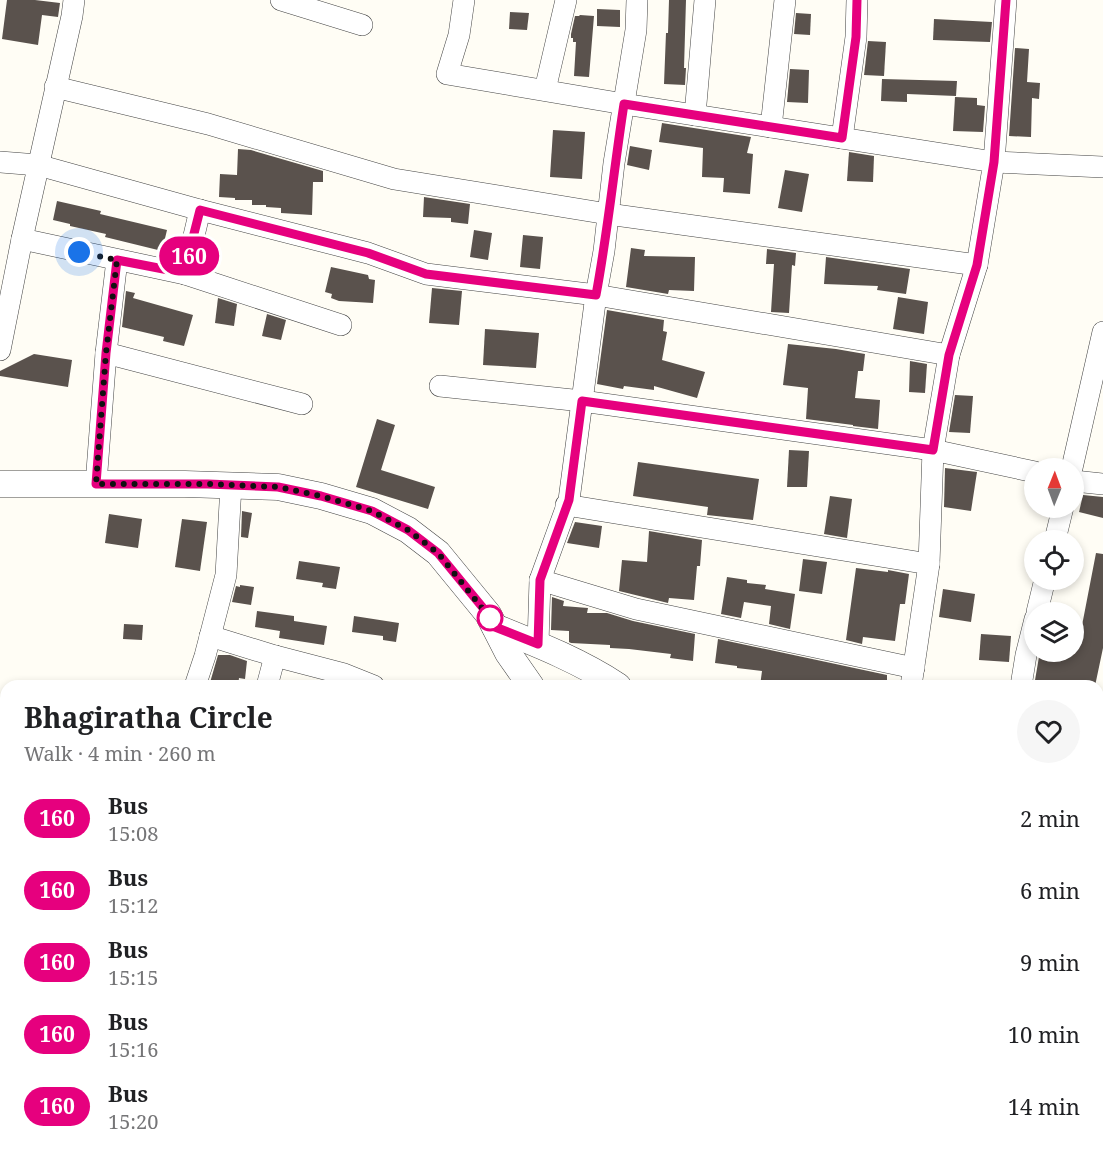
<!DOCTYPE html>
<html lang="en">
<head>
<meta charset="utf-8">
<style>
  :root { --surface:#fff; --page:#f6f6f6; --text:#202124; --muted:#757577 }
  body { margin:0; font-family:"Noto Serif",serif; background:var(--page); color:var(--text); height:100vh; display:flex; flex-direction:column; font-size:22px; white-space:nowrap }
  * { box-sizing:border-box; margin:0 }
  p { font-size:20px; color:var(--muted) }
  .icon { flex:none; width:33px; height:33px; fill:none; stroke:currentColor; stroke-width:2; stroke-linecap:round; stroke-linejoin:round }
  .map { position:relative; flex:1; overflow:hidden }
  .panel { position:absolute; left:0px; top:680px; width:1104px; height:476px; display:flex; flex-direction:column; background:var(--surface); border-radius:18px 18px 0 0; box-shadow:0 3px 9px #0003 }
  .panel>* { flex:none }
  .badge { padding:0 12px; border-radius:20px; font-size:21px; line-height:39px }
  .needle { width:39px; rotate:1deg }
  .controls { position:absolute; left:1024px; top:458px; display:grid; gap:12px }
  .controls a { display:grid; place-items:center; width:60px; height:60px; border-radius:50%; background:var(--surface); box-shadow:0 3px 9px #0003; font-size:30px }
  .you { position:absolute; width:30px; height:30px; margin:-15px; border:4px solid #fff; border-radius:50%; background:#1a73e8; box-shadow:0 0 0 9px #1a73e833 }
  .map>.badge { position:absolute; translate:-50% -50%; box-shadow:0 0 0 3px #fff }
  .round { display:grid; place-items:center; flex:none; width:63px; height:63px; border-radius:32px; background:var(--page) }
  .summary { display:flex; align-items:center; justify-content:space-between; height:102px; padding:0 24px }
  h1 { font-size:28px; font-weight:700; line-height:45px }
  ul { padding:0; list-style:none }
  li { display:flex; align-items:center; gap:18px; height:72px; padding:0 24px }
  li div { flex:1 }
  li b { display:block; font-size:22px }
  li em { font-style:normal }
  li .badge { min-width:66px; font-weight:700; text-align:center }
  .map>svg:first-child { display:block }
  .building { fill:#5a524d }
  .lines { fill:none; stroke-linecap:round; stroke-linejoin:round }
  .minor-casing { stroke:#444; stroke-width:22 }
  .tertiary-casing { stroke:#444; stroke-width:27 }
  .minor { stroke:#fff; stroke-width:21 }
  .tertiary { stroke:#fff; stroke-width:26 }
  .line-casing { stroke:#fff; stroke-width:14 }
  .line { stroke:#e6007e; stroke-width:9 }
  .walk { stroke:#111; stroke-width:6; stroke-dasharray:0 10.8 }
  .stop-dot { fill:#fff; stroke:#e6007e; stroke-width:3 }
</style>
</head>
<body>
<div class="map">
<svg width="1103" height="1154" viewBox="0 0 1103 1154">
  <rect width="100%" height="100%" fill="#fffdf5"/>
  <g class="building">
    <polygon points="7,0 35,0 60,3 58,17 42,15 38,45 2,39"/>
    <polygon points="669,0 686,0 684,68 686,68 685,85 664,84 666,33 668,33"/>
    <polygon points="597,9 620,10 620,27 597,26"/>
    <polygon points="510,12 529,13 527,30 509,29"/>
    <polygon points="796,13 811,14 810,35 794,34"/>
    <polygon points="580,15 594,16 589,77 574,76 576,42 573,42 573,38 571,38 571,34 575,16 579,16"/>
    <polygon points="934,19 992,22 990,42 933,40"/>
    <polygon points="868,41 886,42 884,76 864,75"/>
    <polygon points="1015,48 1029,49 1027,82 1040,83 1039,99 1032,98 1031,137 1009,136"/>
    <polygon points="790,69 809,70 808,103 787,102"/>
    <polygon points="882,79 957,81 956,96 907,94 907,102 881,101"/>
    <polygon points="955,97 977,98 977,105 985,106 983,132 953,131"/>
    <polygon points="662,123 751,137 747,153 753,154 750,194 723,192 724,178 702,177 703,148 659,142"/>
    <polygon points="553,130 585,132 582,179 550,177"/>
    <polygon points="630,146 652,150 649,170 627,165"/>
    <polygon points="238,149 251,150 323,171 323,182 313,182 312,215 281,213 281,208 266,207 266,205 252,205 252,200 235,200 235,198 219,197 220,174 237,175"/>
    <polygon points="849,152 874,156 873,182 847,181"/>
    <polygon points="785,170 809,174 802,212 778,208"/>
    <polygon points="424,197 470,204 468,224 451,222 451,218 423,217"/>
    <polygon points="57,201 101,211 100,214 167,230 162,251 105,237 106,234 70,226 70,224 53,220"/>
    <polygon points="474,230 492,233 488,260 470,257"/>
    <polygon points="523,235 543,237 540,269 520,267"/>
    <polygon points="631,248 645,250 644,256 695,257 694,291 669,290 668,294 626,287"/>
    <polygon points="767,249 796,253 795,266 792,265 789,313 771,312 774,264 766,264"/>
    <polygon points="826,257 910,269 906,294 877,290 878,286 824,284"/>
    <polygon points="331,267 368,275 369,279 375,280 373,303 339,301 331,298 332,294 325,292"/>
    <polygon points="432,288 462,291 459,325 429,323"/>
    <polygon points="126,291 135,293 133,298 193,315 184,346 163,341 164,337 122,327"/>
    <polygon points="898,297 928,302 924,334 893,329"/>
    <polygon points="218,298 237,304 234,326 215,323"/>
    <polygon points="607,310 664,320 663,331 667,332 662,360 705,372 697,398 654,386 654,390 624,386 623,389 597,384"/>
    <polygon points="267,314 286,320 281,340 262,336"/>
    <polygon points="485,329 539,333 536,368 483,365"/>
    <polygon points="788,344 836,349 865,354 863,371 858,371 855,398 880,400 878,429 853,426 853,425 806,419 808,388 783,385"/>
    <polygon points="34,354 72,360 68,387 0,376 0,371"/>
    <polygon points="910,361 927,364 925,393 909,392"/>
    <polygon points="955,395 973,396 970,433 949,432"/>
    <polygon points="377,419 395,425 381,470 435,487 428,509 356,487"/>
    <polygon points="789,450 809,451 807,487 787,487"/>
    <polygon points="638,462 759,479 753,520 707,515 708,507 633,496"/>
    <polygon points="945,468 977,472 971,511 944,507"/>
    <polygon points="1083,495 1103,497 1103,518 1079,512"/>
    <polygon points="830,496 852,499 847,538 824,534"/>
    <polygon points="242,511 252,513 248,538 241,537"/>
    <polygon points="109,514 142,519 138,548 105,543"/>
    <polygon points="182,519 207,522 200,571 175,567"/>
    <polygon points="575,522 602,526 599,548 567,543"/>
    <polygon points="649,531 702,540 700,566 697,566 694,600 669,598 668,603 619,591 622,560 647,562"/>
    <polygon points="1096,553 1103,554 1103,648 1095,686 1034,686 1040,651 1074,651 1074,640 1079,641"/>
    <polygon points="803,559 827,562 822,594 799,591"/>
    <polygon points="299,561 340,567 336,589 322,587 323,583 296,579"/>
    <polygon points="856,568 888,572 888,570 909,574 905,604 900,604 895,641 863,637 862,644 846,640"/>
    <polygon points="727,577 747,580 747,583 766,585 765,589 795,594 790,629 769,624 771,606 744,602 741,618 721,614"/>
    <polygon points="240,585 254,587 251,605 232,602 236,586 240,587"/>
    <polygon points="943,589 975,594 971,622 939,617"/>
    <polygon points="552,597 564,601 563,606 588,608 587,613 607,613 633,621 695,634 693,661 670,658 671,654 629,649 610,648 610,645 571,643 569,642 569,631 551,630"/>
    <polygon points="257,611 294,616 294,621 327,626 324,645 279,638 280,631 255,627"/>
    <polygon points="354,616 399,623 396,642 383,640 383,636 352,632"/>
    <polygon points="124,624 143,625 142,640 123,639"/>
    <polygon points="981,634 1011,636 1009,662 979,660"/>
    <polygon points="718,639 887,675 887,686 836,686 836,684 808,680 807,686 760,686 762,671 737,668 737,666 715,663"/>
    <polygon points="218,655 230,655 247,661 245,679 239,678 238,686 209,686"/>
  </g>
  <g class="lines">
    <defs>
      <g id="minor">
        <polyline points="281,0 362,25"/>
        <polyline points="464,0 459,35 447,74 624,104 994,162 977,265 949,355 933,450 929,564 911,686"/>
        <polyline points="1006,0 994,162 1103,167"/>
        <polyline points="55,87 208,124 394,179 608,214 977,265"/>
        <polyline points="545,90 566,0"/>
        <polyline points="695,115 705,0"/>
        <polyline points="771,127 785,0"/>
        <polyline points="842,138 856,37 857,0"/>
        <polyline points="0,162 38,165 200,210 368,253 426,274 596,295 949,355"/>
        <polyline points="22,239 185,274 341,325"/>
        <polyline points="185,274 200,210"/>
        <polyline points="0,350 22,239 72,16 74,0"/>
        <polyline points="106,353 302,404"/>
        <polyline points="440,386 582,401 933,450 1035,472"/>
        <polyline points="1072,468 1103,332"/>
        <polyline points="1074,481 1103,484"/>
        <polyline points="96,484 106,353 117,260"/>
        <polyline points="566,505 929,564"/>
        <polyline points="1055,540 1063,507"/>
        <polyline points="540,580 636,609 914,668"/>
        <polyline points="1037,612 1045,579"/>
        <polyline points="210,636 275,656 344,674 374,686"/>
        <polyline points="538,644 540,580 569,500 596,295 604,251 614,163 636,30 637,0"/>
        <polyline points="195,686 205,656 226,575 231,485"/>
        <polyline points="267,686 275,656"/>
        <polyline points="1021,686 1026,655 1035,619"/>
        <polyline points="0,717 6,718"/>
        <polyline points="1098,792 1103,775"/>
        <polyline points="0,827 6,829"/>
        <polyline points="0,951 6,952"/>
        <polyline points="0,1092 6,1092"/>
        <polyline points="253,1149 265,1154"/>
        <polyline points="441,1149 454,1154"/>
        <polyline points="553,1149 553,1154"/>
        <polyline points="114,1154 115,1149"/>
        <polyline points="215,1154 217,1149"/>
        <polyline points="717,1154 719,1149"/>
      </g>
      <g id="tertiary">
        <polyline points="0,484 185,484 278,487 321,496 372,511 408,530 438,553 488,614 508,653 531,686"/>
        <path d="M495,627C537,644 580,661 618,686"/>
        <polyline points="1098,915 1103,917"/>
        <polyline points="644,1149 646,1154"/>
      </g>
    </defs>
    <use href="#minor" class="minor-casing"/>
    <use href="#tertiary" class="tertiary-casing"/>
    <use href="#minor" class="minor"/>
    <use href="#tertiary" class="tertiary"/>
  </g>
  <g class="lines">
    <defs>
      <path id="line" d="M857,0L856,37L842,138L624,104C614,168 608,231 596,295L426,274L368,253L200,210L184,273L117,260L106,353L96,484H208L278,487L321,496L372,511L408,530L438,553L488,614L495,627L538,644L540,580L569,500L582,401L933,450L949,355L977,265L994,162L1006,0"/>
    </defs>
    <use href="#line" class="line-casing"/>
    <use href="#line" class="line"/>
    <polyline class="walk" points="79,252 117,260 106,353 96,484 208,484 278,487 321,496 372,511 408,530 438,553 490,618"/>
  </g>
  <circle class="stop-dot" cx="490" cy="618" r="12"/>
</svg>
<div class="controls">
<a><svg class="needle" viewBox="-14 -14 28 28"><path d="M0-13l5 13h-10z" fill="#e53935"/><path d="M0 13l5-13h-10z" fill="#757577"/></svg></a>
<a><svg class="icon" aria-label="locate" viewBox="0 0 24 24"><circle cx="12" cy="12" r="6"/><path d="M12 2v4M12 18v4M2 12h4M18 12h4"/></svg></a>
<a><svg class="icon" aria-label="layers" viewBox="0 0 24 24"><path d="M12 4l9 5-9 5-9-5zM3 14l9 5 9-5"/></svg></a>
</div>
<div class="you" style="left:79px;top:252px"></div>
<b class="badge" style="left:189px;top:256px;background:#e6007e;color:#fff">160</b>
<section class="panel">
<div class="summary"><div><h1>Bhagiratha Circle</h1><p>Walk · 4 min · 260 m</p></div><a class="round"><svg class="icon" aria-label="heart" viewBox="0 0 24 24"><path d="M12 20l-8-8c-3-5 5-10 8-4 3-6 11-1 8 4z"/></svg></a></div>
<ul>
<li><span class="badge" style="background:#e6007e;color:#fff">160</span><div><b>Bus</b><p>15:08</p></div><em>2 min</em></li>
<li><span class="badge" style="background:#e6007e;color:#fff">160</span><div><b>Bus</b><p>15:12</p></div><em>6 min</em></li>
<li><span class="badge" style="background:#e6007e;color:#fff">160</span><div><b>Bus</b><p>15:15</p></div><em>9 min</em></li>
<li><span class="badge" style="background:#e6007e;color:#fff">160</span><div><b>Bus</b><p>15:16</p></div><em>10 min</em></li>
<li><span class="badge" style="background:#e6007e;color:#fff">160</span><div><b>Bus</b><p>15:20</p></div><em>14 min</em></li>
</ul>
</section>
</div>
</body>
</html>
